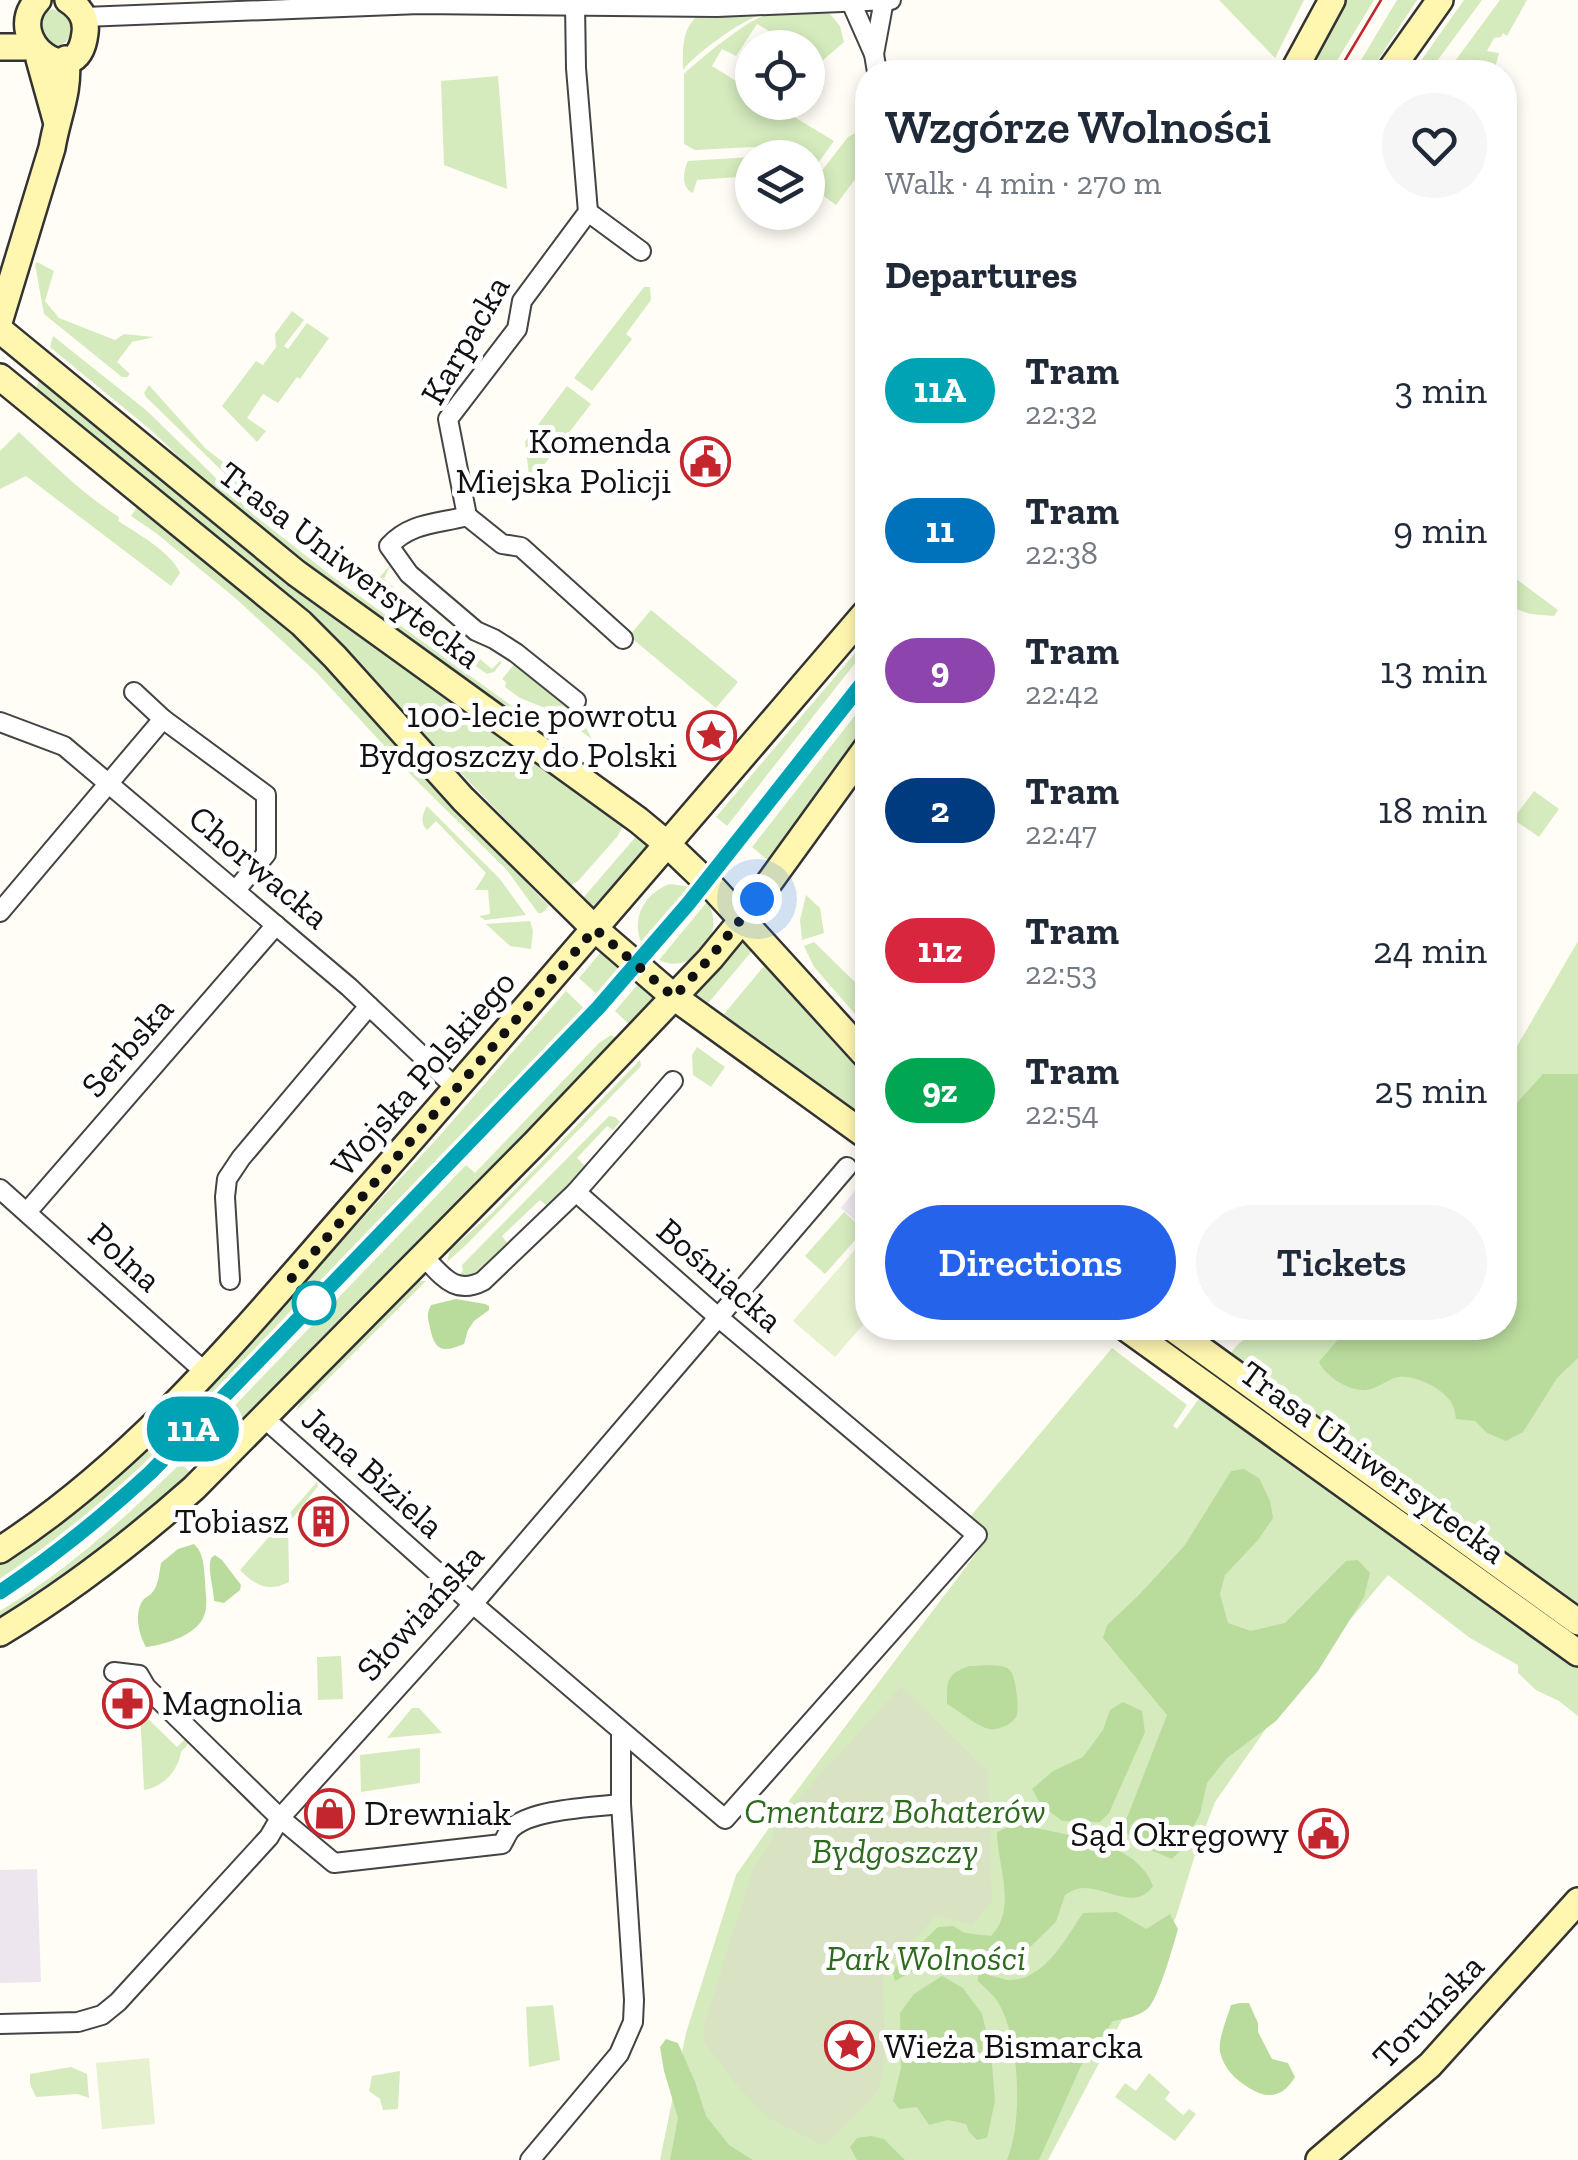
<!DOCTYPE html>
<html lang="en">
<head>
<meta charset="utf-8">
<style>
  :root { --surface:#fff; --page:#f6f6f7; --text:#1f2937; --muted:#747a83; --accent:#2563eb }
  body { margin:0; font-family:"Zilla Slab",serif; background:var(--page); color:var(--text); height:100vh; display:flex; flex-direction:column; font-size:38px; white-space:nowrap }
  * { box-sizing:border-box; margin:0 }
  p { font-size:32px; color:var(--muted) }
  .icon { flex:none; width:55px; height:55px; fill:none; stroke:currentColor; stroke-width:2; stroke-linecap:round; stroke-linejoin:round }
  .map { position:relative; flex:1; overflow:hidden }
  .details { position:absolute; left:855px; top:60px; width:662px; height:1280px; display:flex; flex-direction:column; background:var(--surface); border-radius:40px; box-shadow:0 5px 15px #0003 }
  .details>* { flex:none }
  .badge { padding:0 20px; border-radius:32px; font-size:35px; line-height:65px }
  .controls { position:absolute; left:735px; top:30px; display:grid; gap:20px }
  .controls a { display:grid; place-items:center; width:90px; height:90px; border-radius:50%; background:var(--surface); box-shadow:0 5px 15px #0003; font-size:50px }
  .you { position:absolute; width:50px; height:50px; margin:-25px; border:8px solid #fff; border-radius:50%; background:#1a73e8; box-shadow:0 0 0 15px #1a73e833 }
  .map>.badge { position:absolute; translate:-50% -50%; box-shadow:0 0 0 5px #fff }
  h2 { padding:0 30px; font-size:38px; line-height:90px }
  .round { display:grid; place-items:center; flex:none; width:105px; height:105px; border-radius:52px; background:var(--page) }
  .overview { display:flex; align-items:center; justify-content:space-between; height:170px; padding:0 30px }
  h1 { font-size:48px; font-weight:600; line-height:75px }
  .primary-button { display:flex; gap:20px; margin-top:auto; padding:20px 30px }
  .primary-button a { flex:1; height:115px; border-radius:60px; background:var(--accent); color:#fff; font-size:40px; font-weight:600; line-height:115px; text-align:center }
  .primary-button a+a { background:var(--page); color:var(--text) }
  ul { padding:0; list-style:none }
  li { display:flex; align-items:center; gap:30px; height:140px; padding:0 30px }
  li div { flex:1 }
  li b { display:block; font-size:38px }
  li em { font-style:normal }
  li .badge { min-width:110px; font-weight:700; text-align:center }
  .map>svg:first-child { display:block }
  .industrial { fill:#eee6ef }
  .green { fill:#d5ebbd }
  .forest { fill:#b9dc9c }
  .cemetery { fill:#d9e3c4 }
  .pitch { fill:#e6f2cf }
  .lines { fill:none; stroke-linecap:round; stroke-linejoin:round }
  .street-casing { stroke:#444; stroke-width:22 }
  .secondary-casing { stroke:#333; stroke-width:30 }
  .street { stroke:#fff; stroke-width:18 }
  .secondary { stroke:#fff6b0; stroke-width:25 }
  .tram { stroke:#c4262e; stroke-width:2.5 }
  .line-casing { stroke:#fff; stroke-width:22 }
  .line { stroke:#00a3b4; stroke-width:15 }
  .walk { stroke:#111; stroke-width:10; stroke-dasharray:0 18 }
  .stop-dot { fill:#fff; stroke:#00a3b4; stroke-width:5 }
  .labels { text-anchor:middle; stroke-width:10; stroke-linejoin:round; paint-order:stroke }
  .street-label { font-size:35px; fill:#111; stroke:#fff }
  .poi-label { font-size:35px; fill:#111; stroke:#fff; text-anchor:end }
  .park-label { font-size:35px; font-style:italic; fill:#2f6b1f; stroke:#fff }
</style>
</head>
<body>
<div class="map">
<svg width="1578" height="2160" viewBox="0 0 1578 2160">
  <rect width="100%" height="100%" fill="#fffdf5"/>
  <g class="industrial">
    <polygon points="867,1175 867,1231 841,1208"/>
    <polygon points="37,1869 41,1982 0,1983 0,1870"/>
  </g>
  <g class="green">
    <polygon points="1219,0 1304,0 1275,58"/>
    <polygon points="1344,0 1374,0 1330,72 1304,72"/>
    <polygon points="1397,0 1417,0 1370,72 1354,72"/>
    <polygon points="1464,0 1482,0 1429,72 1413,72"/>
    <polygon points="1500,0 1527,0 1507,36 1503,33 1501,37 1494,38 1487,51 1499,53 1495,68 1506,71 1505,73 1476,72 1484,65 1479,64 1474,72 1447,72"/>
    <path d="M53,9C80,18 77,45 49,49L33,24L41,13Z"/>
    <path d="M830,14L840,26L844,42L821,62L808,54V48L797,47L757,24L736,56L722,49L712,66L752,91V102L771,103L834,141L808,177V158L769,157L754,147L695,150L684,144V74C697,61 750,18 766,15C786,12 809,14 830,14Z"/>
    <path d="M758,16C740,21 693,56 683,70C683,49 681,33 696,17Z"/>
    <polygon points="498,76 507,189 444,165 441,81"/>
    <polygon points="867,127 867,163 836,205 810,186 848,137"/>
    <path d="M751,157L752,159V176L697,180L693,193C681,188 683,171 688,161Z"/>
    <polygon points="37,262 54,271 45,301 59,318 115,340 124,334 154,337 132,342 117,362 130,374 127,377 122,377 44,314 35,264"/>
    <polygon points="644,287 650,287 651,300 626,334 632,339 592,391 574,378"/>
    <polygon points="292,311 304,320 284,346 288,349 307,323 329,338 300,379 297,377 278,403 263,394 247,418 266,431 257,442 222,406 256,361 263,365 276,347 275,334"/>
    <polygon points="53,336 146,410 254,515 333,577 498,696 512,706 540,717 536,725 501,709 328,585 236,512 152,431 50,347"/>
    <polygon points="39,379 293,585 625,823 617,837 578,881 570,886 339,647 35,393"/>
    <polygon points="149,385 206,449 259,489 251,499 146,397 144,393"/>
    <polygon points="567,386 591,404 530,483 525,442"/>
    <path d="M19,432C51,462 82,494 119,517L118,521C137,533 171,552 180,573L171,586L26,476L0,489V451Z"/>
    <polygon points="138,506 242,590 322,660 360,701 439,793 549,906 542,913 538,913 507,870 415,779 316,672 234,597 156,533 131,516"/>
    <polygon points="391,564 384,579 410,601 401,611 374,592 376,588 373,585"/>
    <polygon points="1512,576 1558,610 1554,616 1530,614 1505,605 1505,586"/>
    <polygon points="416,606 492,669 500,661 502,662 494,672 487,674 411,620 409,616"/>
    <polygon points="651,610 738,682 716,708 629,636"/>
    <polygon points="867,639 867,648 727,826 716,817"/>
    <polygon points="517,661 540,677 540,684 544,688 552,687 572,705 572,710 585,726 592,739 550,710 520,698 505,687 506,682 502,679"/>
    <polygon points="867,700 867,728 771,863 752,847"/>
    <polygon points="1534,791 1559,809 1539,837 1513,819"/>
    <path d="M427,806L500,879L526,915L485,920L479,916L490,914L488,890H475L486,873L436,821L427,830C420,823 422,814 427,806Z"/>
    <polygon points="639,833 653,844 596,910 583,898"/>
    <path d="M670,884L685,886L694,891L646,951C628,925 641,894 670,884Z"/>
    <polygon points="806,895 820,908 824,933 802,940 800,920"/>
    <path d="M707,902C728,932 693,977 659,960Z"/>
    <polygon points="530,921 533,931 531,949 510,946 486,924"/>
    <polygon points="742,940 752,951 704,1008 691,997"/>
    <path d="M1578,941V1716L1559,1701L1536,1690L1518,1673V1665L1470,1638L1388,1575L1304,1674L1215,1802L1195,1855L1176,1917L1048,2160H660L686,2033L736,1875L776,1818L984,1543L977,1535L969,1518L1112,1348L1187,1405L1173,1426L1177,1429L1214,1378L1143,1328H1155L1217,1374C1225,1364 1232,1348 1242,1341C1252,1332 1283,1331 1297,1328H1505V1067Z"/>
    <polygon points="814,942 867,994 867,1003 855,1014 814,967 804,946"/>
    <polygon points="601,952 625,973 602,999 579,978"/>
    <polygon points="764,966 867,1079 867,1124 720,1019"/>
    <polygon points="638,984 659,1000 633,1028 615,1011"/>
    <polygon points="566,991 589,1013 181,1436 170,1425 434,1142"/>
    <polygon points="611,1035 620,1040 207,1461 194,1448 466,1165 475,1173 599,1043"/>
    <polygon points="697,1047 725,1067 711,1087 693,1075 692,1055"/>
    <polygon points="640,1060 641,1066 467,1244 447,1262 450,1250 493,1212"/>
    <path d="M609,1116L615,1117L620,1122L613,1130L607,1126L577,1158L585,1166V1171L551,1206L548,1207L540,1200L502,1236L509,1245C493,1261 482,1278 459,1275L463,1271L462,1265Z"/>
    <polygon points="844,1212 864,1230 825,1274 805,1256"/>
    <polygon points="419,1281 426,1281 296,1411 303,1395 414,1283"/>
    <polygon points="156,1438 167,1449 90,1523 0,1588 0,1564 57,1523"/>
    <path d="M181,1463L193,1475L113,1546L0,1622V1611C68,1570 125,1518 181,1463Z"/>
    <path d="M317,1482L318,1486L288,1524L289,1582C268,1593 255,1585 240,1570Z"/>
    <polygon points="341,1656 343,1699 318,1700 317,1657"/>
    <polygon points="412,1708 419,1708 442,1733 387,1738"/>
    <path d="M140,1711L177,1747L187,1737C191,1744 185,1747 181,1752C178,1771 163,1787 144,1790Z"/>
    <polygon points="420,1748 420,1783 361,1792 360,1755"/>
    <polygon points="553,2005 560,2060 529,2067 526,2007"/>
    <polygon points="71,2067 87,2074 89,2098 77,2094 36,2097 30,2084 30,2074"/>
    <polygon points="400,2071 398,2109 383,2110 380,2099 369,2091 372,2076"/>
    <polygon points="1149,2073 1170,2092 1165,2099 1183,2115 1189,2109 1196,2114 1175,2141 1115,2097 1125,2083 1136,2091"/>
  </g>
  <g class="forest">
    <path d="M1543,1074H1578V1358L1557,1378L1523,1432L1506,1441L1487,1433L1475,1421L1456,1419C1455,1414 1455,1409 1452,1404C1445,1389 1415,1375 1399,1377C1387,1379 1375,1391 1363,1390C1346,1390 1325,1375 1319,1362L1341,1336L1359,1328H1505V1116Z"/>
    <path d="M456,1299L485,1304L489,1306V1310L474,1321L468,1330L464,1344C442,1353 435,1351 430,1328C428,1317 426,1315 431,1305Z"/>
    <polygon points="1244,1469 1259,1478 1270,1501 1273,1518 1258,1540 1225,1575 1220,1594 1228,1623 1251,1631 1285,1623 1346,1561 1358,1560 1370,1573 1364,1597 1318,1671 1276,1721 1227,1758 1207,1783 1200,1814 1181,1850 1172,1859 1136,1844 1123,1828 1167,1715 1103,1638 1107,1625 1137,1597 1185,1545 1231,1471"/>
    <path d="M194,1544C204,1553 204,1568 205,1581C205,1591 208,1603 205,1613C200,1634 165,1645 146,1647C139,1635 133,1612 144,1599C146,1597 149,1596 151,1594C159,1586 159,1573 161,1563L178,1549Z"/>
    <path d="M215,1555L222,1560L241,1585L240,1590L224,1603L214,1601C214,1588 207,1570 211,1558Z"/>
    <path d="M969,1666C980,1666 1000,1663 1009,1669C1016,1675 1019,1707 1017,1715C1014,1724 997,1731 989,1729C975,1726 960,1711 947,1704C947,1680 946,1675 969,1666Z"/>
    <polygon points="1123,1702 1142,1711 1145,1732 1109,1813 1100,1822 1062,1821 1041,1805 1032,1789 1053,1771 1083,1757 1103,1730 1110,1710"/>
    <path d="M1013,1825C1041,1828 1105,1841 1128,1856C1139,1863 1149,1874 1153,1886C1136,1912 1105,1886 1081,1888C1075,1889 1070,1892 1065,1895L1056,1922L1026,1951L993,1960C986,1957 978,1951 970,1949C947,1944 915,1971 895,1981L892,1971L938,1927L953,1926L965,1933L991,1936C1018,1908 997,1865 997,1832Z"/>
    <path d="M1117,1912L1146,1929L1170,1914L1178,1929C1173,1947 1160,1992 1150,2006C1142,2016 1125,2019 1113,2021L1081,2066L1039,2160H1007C1023,2122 1020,2040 999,2004C994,1995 985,1988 978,1981V1972C988,1974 999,1979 1009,1980C1044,1981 1066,1938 1083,1913Z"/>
    <polygon points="942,1976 963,1988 982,2014 991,2052 995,2101 987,2138 977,2140 969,2132 966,2124 948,2120 929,2125 917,2107 899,2109 893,2101 901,2068 900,2013 914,1994"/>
    <path d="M1240,2003H1249L1258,2023V2032L1272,2059L1288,2063L1295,2077C1283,2097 1268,2100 1249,2088C1235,2079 1224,2069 1220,2052C1218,2038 1227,2019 1231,2005Z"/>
    <polygon points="666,2039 678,2043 695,2082 706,2116 729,2145 753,2160 670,2160 678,2118 664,2071 660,2047"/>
    <polygon points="871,2136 884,2139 905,2160 857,2160 850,2147 857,2138"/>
  </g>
  <polygon class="cemetery" points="901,1686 988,1771 992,1902 972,1925 937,1915 883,1974 885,2055 879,2090 824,2146 766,2117 735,2083 704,2042 704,2024 754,1867 771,1843 776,1823"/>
  <g class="pitch">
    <polygon points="866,1237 867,1320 835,1357 793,1321"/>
    <polygon points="149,2058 155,2124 102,2129 96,2063"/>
  </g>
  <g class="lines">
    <defs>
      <g id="street">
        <polyline points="851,2 874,54 877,72"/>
        <path d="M575,5L576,68L588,212L522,301L517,329L448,419L467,516C438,524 411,522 389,546L409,574L476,631L494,639L516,653L576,701"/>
        <polyline points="84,17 420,4 717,7 891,0"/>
        <polyline points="874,54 884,0"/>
        <polyline points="588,212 641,251"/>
        <polyline points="467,516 502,544 521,547 623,639"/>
        <polyline points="134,692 163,719"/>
        <polyline points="0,722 64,746 349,987 457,1089"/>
        <polyline points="0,912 163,719 266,795 266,854 236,890"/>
        <polyline points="0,1189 206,1373"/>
        <polyline points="27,1212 276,925"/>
        <path d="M423,1256C442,1275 454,1296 483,1281L576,1192L673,1081"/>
        <polyline points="230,1280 225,1197 227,1179 241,1158 369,1006"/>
        <polyline points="264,1418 473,1604 725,1819 977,1535 718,1317 576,1192"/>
        <path d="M114,1672L139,1675L146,1687L280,1818L334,1863L502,1844C505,1839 507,1834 510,1830C528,1809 594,1807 621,1804"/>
        <polyline points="0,2024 78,2022 102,2015 118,2002 269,1837 280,1818 473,1604 847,1167"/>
        <polyline points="530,2160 619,2054 633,2022 634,2000 621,1804 621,1731"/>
      </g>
      <g id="secondary">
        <path d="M38,0C0,40 78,97 85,33C87,18 80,8 68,0"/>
        <polyline points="0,47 25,47"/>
        <polyline points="39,59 56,120"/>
        <polyline points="1293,72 1332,0"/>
        <polyline points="1389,72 1440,0"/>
        <path d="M0,319L52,148C57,117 70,91 66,59"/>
        <polyline points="0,330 296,573 638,820 667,844 714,889 868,1058"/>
        <polyline points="0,377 301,623 335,657 463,799 595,929 674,997 868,1137"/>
        <polyline points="1126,1328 1578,1653"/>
        <polyline points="1172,1328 1578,1622"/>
        <path d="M0,1550C143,1457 248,1325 360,1198C531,1004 699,807 868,610"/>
        <path d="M0,1633C70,1591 133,1542 194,1488L535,1143L710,959L742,920L868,746"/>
        <polyline points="1319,2160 1430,2065 1578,1901"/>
      </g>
    </defs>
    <use href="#street" class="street-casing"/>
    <use href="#secondary" class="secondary-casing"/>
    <use href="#street" class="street"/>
    <use href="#secondary" class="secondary"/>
    <g class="tram">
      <polyline points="1338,72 1381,0"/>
      <path d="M0,1592C54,1555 103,1516 151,1471L598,1008L689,904L868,676"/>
    </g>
  </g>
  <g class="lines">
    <defs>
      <path id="line" d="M0,1592C54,1556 103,1516 151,1472L598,1008L688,904L868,676"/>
    </defs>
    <use href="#line" class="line-casing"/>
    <use href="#line" class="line"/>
    <polyline class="walk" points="314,1303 290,1280 595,929 674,997 710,958 757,899"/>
  </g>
  <defs>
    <symbol id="civic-ring" viewBox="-11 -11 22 22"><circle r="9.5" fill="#fff" stroke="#c4262e" stroke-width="1.5"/><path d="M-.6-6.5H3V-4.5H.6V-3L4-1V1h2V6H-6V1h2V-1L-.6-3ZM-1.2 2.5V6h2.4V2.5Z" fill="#c4262e"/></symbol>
    <symbol id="sight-ring" viewBox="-11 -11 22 22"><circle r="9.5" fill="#fff" stroke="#c4262e" stroke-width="1.5"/><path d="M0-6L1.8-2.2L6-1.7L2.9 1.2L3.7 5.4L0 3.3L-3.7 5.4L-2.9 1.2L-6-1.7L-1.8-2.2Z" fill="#c4262e"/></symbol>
    <symbol id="building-ring" viewBox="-11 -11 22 22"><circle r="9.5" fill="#fff" stroke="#c4262e" stroke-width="1.5"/><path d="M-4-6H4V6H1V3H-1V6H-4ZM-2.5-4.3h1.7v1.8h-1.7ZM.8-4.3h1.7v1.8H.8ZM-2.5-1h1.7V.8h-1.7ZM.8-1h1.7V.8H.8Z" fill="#c4262e"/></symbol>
    <symbol id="pharmacy-ring" viewBox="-11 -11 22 22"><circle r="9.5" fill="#fff" stroke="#c4262e" stroke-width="1.5"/><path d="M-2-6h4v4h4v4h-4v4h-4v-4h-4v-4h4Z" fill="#c4262e"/></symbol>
    <symbol id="shop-ring" viewBox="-11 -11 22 22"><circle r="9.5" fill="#fff" stroke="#c4262e" stroke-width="1.5"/><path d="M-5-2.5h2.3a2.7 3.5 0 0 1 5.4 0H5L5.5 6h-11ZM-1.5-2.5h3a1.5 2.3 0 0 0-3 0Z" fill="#c4262e"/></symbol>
  </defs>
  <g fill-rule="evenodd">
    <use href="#civic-ring" x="678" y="434" width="55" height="55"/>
    <use href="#sight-ring" x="684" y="708" width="55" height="55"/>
    <use href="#building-ring" x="296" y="1494" width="55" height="55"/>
    <use href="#pharmacy-ring" x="100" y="1676" width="55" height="55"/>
    <use href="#shop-ring" x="302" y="1786" width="55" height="55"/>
    <use href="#civic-ring" x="1296" y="1806" width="55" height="55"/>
    <use href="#sight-ring" x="822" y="2018" width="55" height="55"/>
  </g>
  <circle class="stop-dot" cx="314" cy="1303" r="20"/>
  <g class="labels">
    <g class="street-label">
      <text transform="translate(465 340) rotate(-60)" y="12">Karpacka</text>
      <text transform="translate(350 565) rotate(37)" y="12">Trasa Uniwersytecka</text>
      <text transform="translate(259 867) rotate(40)" y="12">Chorwacka</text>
      <text transform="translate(127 1047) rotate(-49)" y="12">Serbska</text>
      <text transform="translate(423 1073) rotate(-49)" y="12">Wojska Polskiego</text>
      <text transform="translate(125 1257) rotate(42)" y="12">Polna</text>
      <text transform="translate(720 1275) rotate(41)" y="12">Bośniacka</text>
      <text transform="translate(1373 1462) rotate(36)" y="12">Trasa Uniwersytecka</text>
      <text transform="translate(373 1472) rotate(42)" y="12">Jana Biziela</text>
      <text transform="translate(420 1612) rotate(-48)" y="12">Słowiańska</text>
      <text transform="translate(1428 2011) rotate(-46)" y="12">Toruńska</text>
    </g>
    <g class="poi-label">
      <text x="671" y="453">Komenda<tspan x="671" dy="40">Miejska Policji</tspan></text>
      <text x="677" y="727">100-lecie powrotu<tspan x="677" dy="40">Bydgoszczy do Polski</tspan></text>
      <text x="289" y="1533">Tobiasz</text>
      <text x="162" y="1715" text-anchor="start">Magnolia</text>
      <text x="364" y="1825" text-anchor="start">Drewniak</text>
      <text x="1289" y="1846">Sąd Okręgowy</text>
      <text x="884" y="2058" text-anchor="start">Wieża Bismarcka</text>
    </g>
    <g class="park-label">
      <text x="895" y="1823">Cmentarz Bohaterów<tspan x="895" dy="40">Bydgoszczy</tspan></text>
      <text x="926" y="1970">Park Wolności</text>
    </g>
  </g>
</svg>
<div class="controls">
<a><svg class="icon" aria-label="locate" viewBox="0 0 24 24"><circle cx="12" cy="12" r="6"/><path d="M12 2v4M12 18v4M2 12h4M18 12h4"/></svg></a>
<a><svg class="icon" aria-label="layers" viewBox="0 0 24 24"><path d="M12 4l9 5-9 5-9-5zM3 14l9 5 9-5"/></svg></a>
</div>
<div class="you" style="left:757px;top:899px"></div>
<b class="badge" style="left:193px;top:1429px;background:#00a3b4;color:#fff">11A</b>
<section class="details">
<div class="overview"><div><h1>Wzgórze Wolności</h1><p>Walk · 4 min · 270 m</p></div><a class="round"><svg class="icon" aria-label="heart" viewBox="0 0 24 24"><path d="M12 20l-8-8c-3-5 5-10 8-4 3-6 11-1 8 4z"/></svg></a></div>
<h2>Departures</h2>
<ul>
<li><span class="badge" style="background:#00a3b4;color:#fff">11A</span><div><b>Tram</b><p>22:32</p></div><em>3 min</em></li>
<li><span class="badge" style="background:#0072bc;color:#fff">11</span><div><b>Tram</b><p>22:38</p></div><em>9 min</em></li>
<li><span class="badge" style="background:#8e44ad;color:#fff">9</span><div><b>Tram</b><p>22:42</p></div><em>13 min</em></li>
<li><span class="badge" style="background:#003b80;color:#fff">2</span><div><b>Tram</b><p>22:47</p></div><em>18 min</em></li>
<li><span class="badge" style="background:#d7263d;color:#fff">11z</span><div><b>Tram</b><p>22:53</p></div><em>24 min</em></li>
<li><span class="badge" style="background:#00a651;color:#fff">9z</span><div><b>Tram</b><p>22:54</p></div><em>25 min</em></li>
</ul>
<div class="primary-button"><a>Directions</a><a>Tickets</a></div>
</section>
</div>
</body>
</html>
